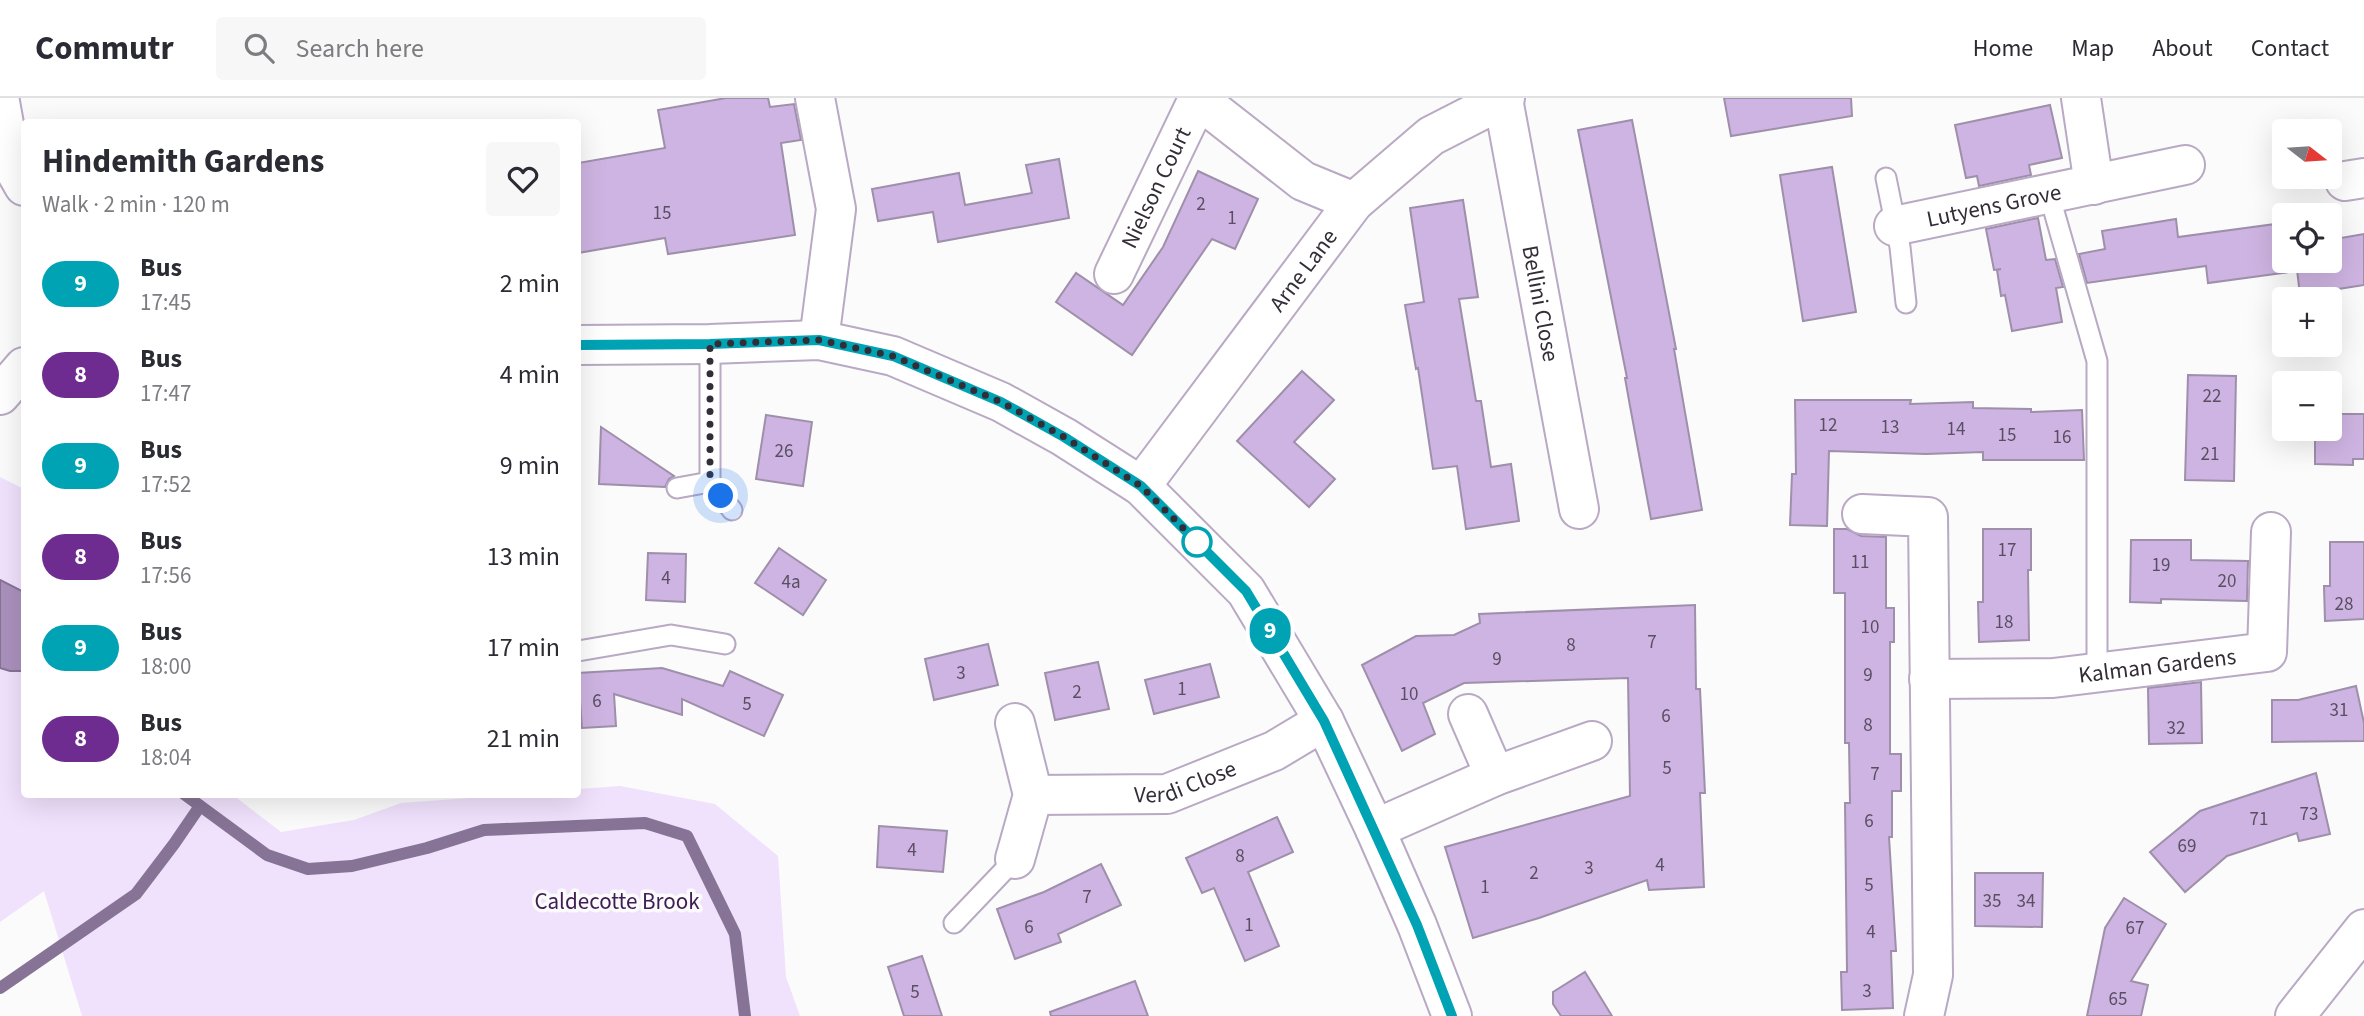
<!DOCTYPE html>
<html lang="en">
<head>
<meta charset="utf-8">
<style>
  :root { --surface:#fff; --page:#f7f7f7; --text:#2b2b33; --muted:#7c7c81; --line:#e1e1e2 }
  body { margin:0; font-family:"Source Sans 3",sans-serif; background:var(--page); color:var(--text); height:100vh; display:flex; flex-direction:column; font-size:26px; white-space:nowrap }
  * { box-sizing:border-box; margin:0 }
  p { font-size:23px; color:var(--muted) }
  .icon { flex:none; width:38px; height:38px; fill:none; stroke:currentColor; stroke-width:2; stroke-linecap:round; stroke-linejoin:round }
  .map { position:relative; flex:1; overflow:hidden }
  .drawer { position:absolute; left:21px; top:21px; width:560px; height:679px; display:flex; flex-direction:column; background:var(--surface); border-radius:7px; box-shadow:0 7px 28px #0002 }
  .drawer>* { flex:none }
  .badge { padding:0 14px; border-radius:23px; font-size:24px; line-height:46px }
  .needle { width:46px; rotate:107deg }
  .fabs { position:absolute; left:2272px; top:21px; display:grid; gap:14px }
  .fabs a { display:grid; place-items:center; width:70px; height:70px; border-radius:7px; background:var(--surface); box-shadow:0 7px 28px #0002; font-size:35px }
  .you { position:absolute; width:35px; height:35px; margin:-18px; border:5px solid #fff; border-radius:50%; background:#1a73e8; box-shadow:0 0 0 10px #1a73e833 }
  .map>.badge { position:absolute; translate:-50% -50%; box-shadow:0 0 0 4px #fff }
  .round { display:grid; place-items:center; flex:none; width:74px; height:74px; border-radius:7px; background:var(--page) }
  .summary { display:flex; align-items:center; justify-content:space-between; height:119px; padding:0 21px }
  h1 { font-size:33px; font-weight:700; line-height:52px }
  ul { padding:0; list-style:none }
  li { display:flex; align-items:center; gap:21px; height:91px; padding:0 21px }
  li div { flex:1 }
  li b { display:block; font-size:26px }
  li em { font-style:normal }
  li .badge { min-width:77px; font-weight:700; text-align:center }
  header { display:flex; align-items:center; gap:42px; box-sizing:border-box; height:98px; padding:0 35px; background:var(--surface); border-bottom:2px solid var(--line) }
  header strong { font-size:33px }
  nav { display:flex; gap:38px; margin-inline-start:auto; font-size:24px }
  .search { width:490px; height:63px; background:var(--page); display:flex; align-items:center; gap:18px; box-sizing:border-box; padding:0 24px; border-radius:7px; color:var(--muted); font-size:26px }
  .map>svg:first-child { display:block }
  .green { fill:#f0e1fc }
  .water { fill:#aa91bd; stroke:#867395; stroke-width:2 }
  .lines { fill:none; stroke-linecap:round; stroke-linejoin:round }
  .stream { stroke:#867395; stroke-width:12 }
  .building { fill:#ceb4e2; stroke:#9e8faa; stroke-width:2 }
  .lane-casing { stroke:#b9a9c4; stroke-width:23 }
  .street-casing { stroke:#b9a9c4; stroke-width:42 }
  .lane { stroke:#fff; stroke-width:19 }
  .street { stroke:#fff; stroke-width:38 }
  .line-casing { stroke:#fff; stroke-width:16 }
  .line { stroke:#00a3b4; stroke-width:10 }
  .walk { stroke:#332d37; stroke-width:7; stroke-dasharray:0 12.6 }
  .stop-dot { fill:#fff; stroke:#00a3b4; stroke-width:3.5 }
  .labels { text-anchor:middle; stroke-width:7; stroke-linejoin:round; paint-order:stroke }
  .number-label { font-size:19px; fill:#5a4f62 }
  .street-label { font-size:23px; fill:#332d37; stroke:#fbfbfb }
  .park-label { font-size:23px; fill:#3f1c53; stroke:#fbfbfb }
</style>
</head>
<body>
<header>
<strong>Commutr</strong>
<div class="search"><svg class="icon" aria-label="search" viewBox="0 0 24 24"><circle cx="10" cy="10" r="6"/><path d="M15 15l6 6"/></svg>Search here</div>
<nav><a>Home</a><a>Map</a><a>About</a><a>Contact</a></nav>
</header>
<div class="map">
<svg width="2364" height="918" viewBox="0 0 2364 918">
  <rect width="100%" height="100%" fill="#fbfbfb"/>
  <polygon class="green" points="0,379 24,391 24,696 233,697 281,734 354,722 401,705 511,697 578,696 578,691 620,688 715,706 778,758 786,879 800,918 82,918 44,793 0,824"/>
  <polygon class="water" points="0,482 24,494 24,573 10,573 0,570"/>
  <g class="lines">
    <g class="stream">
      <polyline points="184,696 267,757 308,771 352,768 427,750 484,732 645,725 687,738 735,836 745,918"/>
      <polyline points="0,890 136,796 174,746 200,708"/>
    </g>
  </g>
  <g class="building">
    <polygon points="726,0 768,0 770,9 794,6 801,42 781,45 795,137 668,156 665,140 578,155 578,65 665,50 658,12"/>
    <polygon points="1724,0 1851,0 1852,18 1731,38"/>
    <polygon points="2050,7 2062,60 2029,67 2031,77 1979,88 1977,78 1966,80 1955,27"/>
    <polygon points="1632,22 1676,251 1674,251 1702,412 1651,421 1630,308 1625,280 1627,280 1578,32"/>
    <polygon points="1059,61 1069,120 938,144 933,114 878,123 872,91 959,75 965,107 1032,95 1026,67"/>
    <polygon points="1832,69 1856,214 1803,223 1780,77"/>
    <polygon points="1198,73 1258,101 1235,151 1212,141 1132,257 1056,204 1076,175 1123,207 1163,149"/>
    <polygon points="1463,102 1478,199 1459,201 1476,303 1481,303 1491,369 1511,366 1519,423 1466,431 1457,368 1433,371 1418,270 1416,271 1405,207 1424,204 1410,110"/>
    <polygon points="2038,120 2046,162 2055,161 2063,189 2056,190 2062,224 2012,233 2005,197 2001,198 1997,172 2001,171 1994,172 1986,131"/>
    <polygon points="2176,121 2178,139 2283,125 2284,163 2288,163 2289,174 2208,185 2206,168 2087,185 2079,156 2105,151 2102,133"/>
    <polygon points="2364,136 2364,187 2300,197 2296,163 2329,163 2329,142"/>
    <polygon points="1302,273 1334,302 1294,344 1335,381 1309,409 1237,343"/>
    <polygon points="2188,277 2236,278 2234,383 2185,382"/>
    <polygon points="1795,302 1911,302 1910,306 1973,304 1973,310 2031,311 2031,314 2082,312 2084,362 1983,362 1983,354 1926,356 1829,353 1827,428 1790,427 1792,376 1796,376"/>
    <polygon points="2329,316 2364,316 2364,361 2353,361 2353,367 2315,366 2315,331 2329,331"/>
    <polygon points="766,317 812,324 803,388 756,381"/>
    <polygon points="601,329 674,378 669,381 665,389 599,386"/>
    <polygon points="1834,431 1847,431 1861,438 1886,439 1886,510 1894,510 1894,544 1890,544 1890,656 1901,656 1901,693 1892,693 1892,739 1889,739 1896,853 1891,853 1893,910 1842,912 1841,874 1847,874 1845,705 1850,705 1849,645 1845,645 1845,495 1834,495"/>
    <polygon points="1983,431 2031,431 2031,472 2028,472 2029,542 1979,544 1978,504 1983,504"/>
    <polygon points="2131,442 2191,442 2191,462 2248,463 2247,503 2161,501 2161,505 2130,504"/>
    <polygon points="2330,444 2364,444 2364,521 2325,523 2324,488 2330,488"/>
    <polygon points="779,450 826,482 803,517 755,485"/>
    <polygon points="648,455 686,456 685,504 646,502"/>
    <polygon points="1695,507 1696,591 1700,591 1705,695 1700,695 1704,789 1649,792 1647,782 1539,820 1473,840 1445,749 1630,698 1628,580 1464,585 1423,605 1435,636 1402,653 1362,567 1416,538 1454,537 1480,525 1479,516"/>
    <polygon points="988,546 998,587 934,602 925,561"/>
    <polygon points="1098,564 1109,611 1055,622 1045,575"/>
    <polygon points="1210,566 1219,599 1154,616 1145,582"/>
    <polygon points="662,570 723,588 730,573 783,597 764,638 682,601 682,617 614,596 616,628 582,630 578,575"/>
    <polygon points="2201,584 2202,645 2149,646 2148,590"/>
    <polygon points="2356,588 2364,625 2364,643 2272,644 2272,602 2298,602"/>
    <polygon points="2316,675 2330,736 2299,743 2297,735 2227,758 2185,794 2150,754 2200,713"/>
    <polygon points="1277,719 1293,754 1248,774 1279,848 1245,863 1214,790 1202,795 1186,760"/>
    <polygon points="879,728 947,733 943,774 877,769"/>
    <polygon points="1101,766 1121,807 1058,836 1061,844 1015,861 997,811 1044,794"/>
    <polygon points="1975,775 2043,775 2042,829 1975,828"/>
    <polygon points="2124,800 2166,826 2131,883 2148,887 2141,918 2087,918 2105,830"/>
    <polygon points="922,858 942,918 904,918 888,869"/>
    <polygon points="1585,874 1612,918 1561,918 1553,906 1553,894"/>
    <polygon points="1135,883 1148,918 1051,918 1050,914"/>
  </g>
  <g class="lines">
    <defs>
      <g id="lane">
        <polyline points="1886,80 1900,149 1906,205"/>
        <polyline points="2049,96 2097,263 2097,574"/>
        <polyline points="710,246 710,384 732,412"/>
        <polyline points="677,390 710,384"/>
        <polyline points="578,553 671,537 725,546"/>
        <polyline points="954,825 1015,761"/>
      </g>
      <g id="street">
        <polyline points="815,0 836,111 819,242"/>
        <polyline points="1197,0 1303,83 1354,104"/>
        <polyline points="2081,0 2094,87"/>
        <path id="s1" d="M1503,1L1579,411"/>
        <polyline points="0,4 11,65 24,88"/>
        <polyline points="2345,83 2364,80"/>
        <path id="s2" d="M1894,128L2185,67"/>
        <path id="s3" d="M1114,176L1198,1"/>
        <polyline points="578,247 710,246 819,242 893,258 1001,304 1064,339 1141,388 1246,493 1324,623 1375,731 1417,827 1452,918"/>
        <polyline points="0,297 24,269"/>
        <path id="s4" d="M1141,388L1354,104L1431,38L1505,0"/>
        <polyline points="1862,416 1928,419 1933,877 1924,918"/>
        <path id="s5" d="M1929,581L2053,580L2267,554L2271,434"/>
        <polyline points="1468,616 1495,678"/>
        <path id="s6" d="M1033,697L1167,696L1274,653L1324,623"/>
        <polyline points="1375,731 1495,678 1592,643"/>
        <polyline points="1015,761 1033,697 1015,625"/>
        <polyline points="2295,918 2364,831"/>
      </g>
    </defs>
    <use href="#lane" class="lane-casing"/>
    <use href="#street" class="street-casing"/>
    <use href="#lane" class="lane"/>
    <use href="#street" class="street"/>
  </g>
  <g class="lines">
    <defs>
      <polyline id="line" points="578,247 710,246 819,242 893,258 1001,304 1064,339 1141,388 1246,493 1324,623 1417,827 1452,918"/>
    </defs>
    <use href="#line" class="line-casing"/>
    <use href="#line" class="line"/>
    <polyline class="walk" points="721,398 710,384 710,246 819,242 893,258 1001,304 1064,339 1141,388 1197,444"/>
  </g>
  <circle class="stop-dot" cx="1197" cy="444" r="14"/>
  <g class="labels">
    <g class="number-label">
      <text x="1201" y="112">2</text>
      <text x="662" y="121">15</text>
      <text x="1232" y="126">1</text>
      <text x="2212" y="304">22</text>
      <text x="1828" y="333">12</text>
      <text x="1890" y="335">13</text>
      <text x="1956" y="337">14</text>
      <text x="2007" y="343">15</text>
      <text x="2062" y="345">16</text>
      <text x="784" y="359">26</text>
      <text x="2210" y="362">21</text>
      <text x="2007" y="458">17</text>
      <text x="1860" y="470">11</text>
      <text x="2161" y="473">19</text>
      <text x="666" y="486">4</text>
      <text x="2227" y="489">20</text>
      <text x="791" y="490">4a</text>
      <text x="2344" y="512">28</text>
      <text x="2004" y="530">18</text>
      <text x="1870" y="535">10</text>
      <text x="1652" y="550">7</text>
      <text x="1571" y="553">8</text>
      <text x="1497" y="567">9</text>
      <text x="961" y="581">3</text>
      <text x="1868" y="583">9</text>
      <text x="1182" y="597">1</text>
      <text x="1077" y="600">2</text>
      <text x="1409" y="602">10</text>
      <text x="597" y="609">6</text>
      <text x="747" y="612">5</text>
      <text x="2339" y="618">31</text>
      <text x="1666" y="624">6</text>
      <text x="1868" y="633">8</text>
      <text x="2176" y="636">32</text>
      <text x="1667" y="676">5</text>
      <text x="1875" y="682">7</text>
      <text x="2309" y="722">73</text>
      <text x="2259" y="727">71</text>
      <text x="1869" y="729">6</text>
      <text x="2187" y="754">69</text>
      <text x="912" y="758">4</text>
      <text x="1240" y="764">8</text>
      <text x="1660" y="773">4</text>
      <text x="1589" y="776">3</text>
      <text x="1534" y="781">2</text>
      <text x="1869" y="793">5</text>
      <text x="1485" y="795">1</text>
      <text x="1087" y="805">7</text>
      <text x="1992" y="809">35</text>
      <text x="2026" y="809">34</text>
      <text x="1249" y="833">1</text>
      <text x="1029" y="835">6</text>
      <text x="2135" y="836">67</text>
      <text x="1871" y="840">4</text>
      <text x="1867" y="899">3</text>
      <text x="915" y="900">5</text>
      <text x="2118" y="907">65</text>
    </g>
    <g class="street-label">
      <text dy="8" stroke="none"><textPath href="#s3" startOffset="96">Nielson Court</textPath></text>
      <text dy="8" stroke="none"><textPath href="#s2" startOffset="102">Lutyens Grove</textPath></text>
      <text dy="8" stroke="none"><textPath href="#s4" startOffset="270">Arne Lane</textPath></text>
      <text dy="8" stroke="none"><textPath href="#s1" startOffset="208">Bellini Close</textPath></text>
      <text dy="8" stroke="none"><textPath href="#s5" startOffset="229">Kalman Gardens</textPath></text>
      <text dy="8" stroke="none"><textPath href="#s6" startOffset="154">Verdi Close</textPath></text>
    </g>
    <g class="park-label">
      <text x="617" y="811">Caldecotte Brook</text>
    </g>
  </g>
</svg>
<div class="fabs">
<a><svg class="needle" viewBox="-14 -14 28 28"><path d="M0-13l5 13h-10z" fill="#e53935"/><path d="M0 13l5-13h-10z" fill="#7c7c81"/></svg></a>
<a><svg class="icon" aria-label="locate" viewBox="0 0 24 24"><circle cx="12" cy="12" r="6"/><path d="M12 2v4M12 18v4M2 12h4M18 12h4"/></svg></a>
<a>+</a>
<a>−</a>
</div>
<div class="you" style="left:721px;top:398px"></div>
<b class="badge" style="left:1270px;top:533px;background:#00a3b4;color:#fff">9</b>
<section class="drawer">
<div class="summary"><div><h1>Hindemith Gardens</h1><p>Walk · 2 min · 120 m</p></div><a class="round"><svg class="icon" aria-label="heart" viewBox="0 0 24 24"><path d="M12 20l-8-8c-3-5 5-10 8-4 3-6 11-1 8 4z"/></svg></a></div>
<ul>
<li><span class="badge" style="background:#00a3b4;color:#fff">9</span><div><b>Bus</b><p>17:45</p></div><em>2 min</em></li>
<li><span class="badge" style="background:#6e2c91;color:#fff">8</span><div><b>Bus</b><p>17:47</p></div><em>4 min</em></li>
<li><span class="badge" style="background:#00a3b4;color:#fff">9</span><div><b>Bus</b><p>17:52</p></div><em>9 min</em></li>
<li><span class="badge" style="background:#6e2c91;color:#fff">8</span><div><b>Bus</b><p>17:56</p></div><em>13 min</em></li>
<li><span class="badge" style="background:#00a3b4;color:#fff">9</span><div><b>Bus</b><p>18:00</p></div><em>17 min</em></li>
<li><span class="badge" style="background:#6e2c91;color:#fff">8</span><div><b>Bus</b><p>18:04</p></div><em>21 min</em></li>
</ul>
</section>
</div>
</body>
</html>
